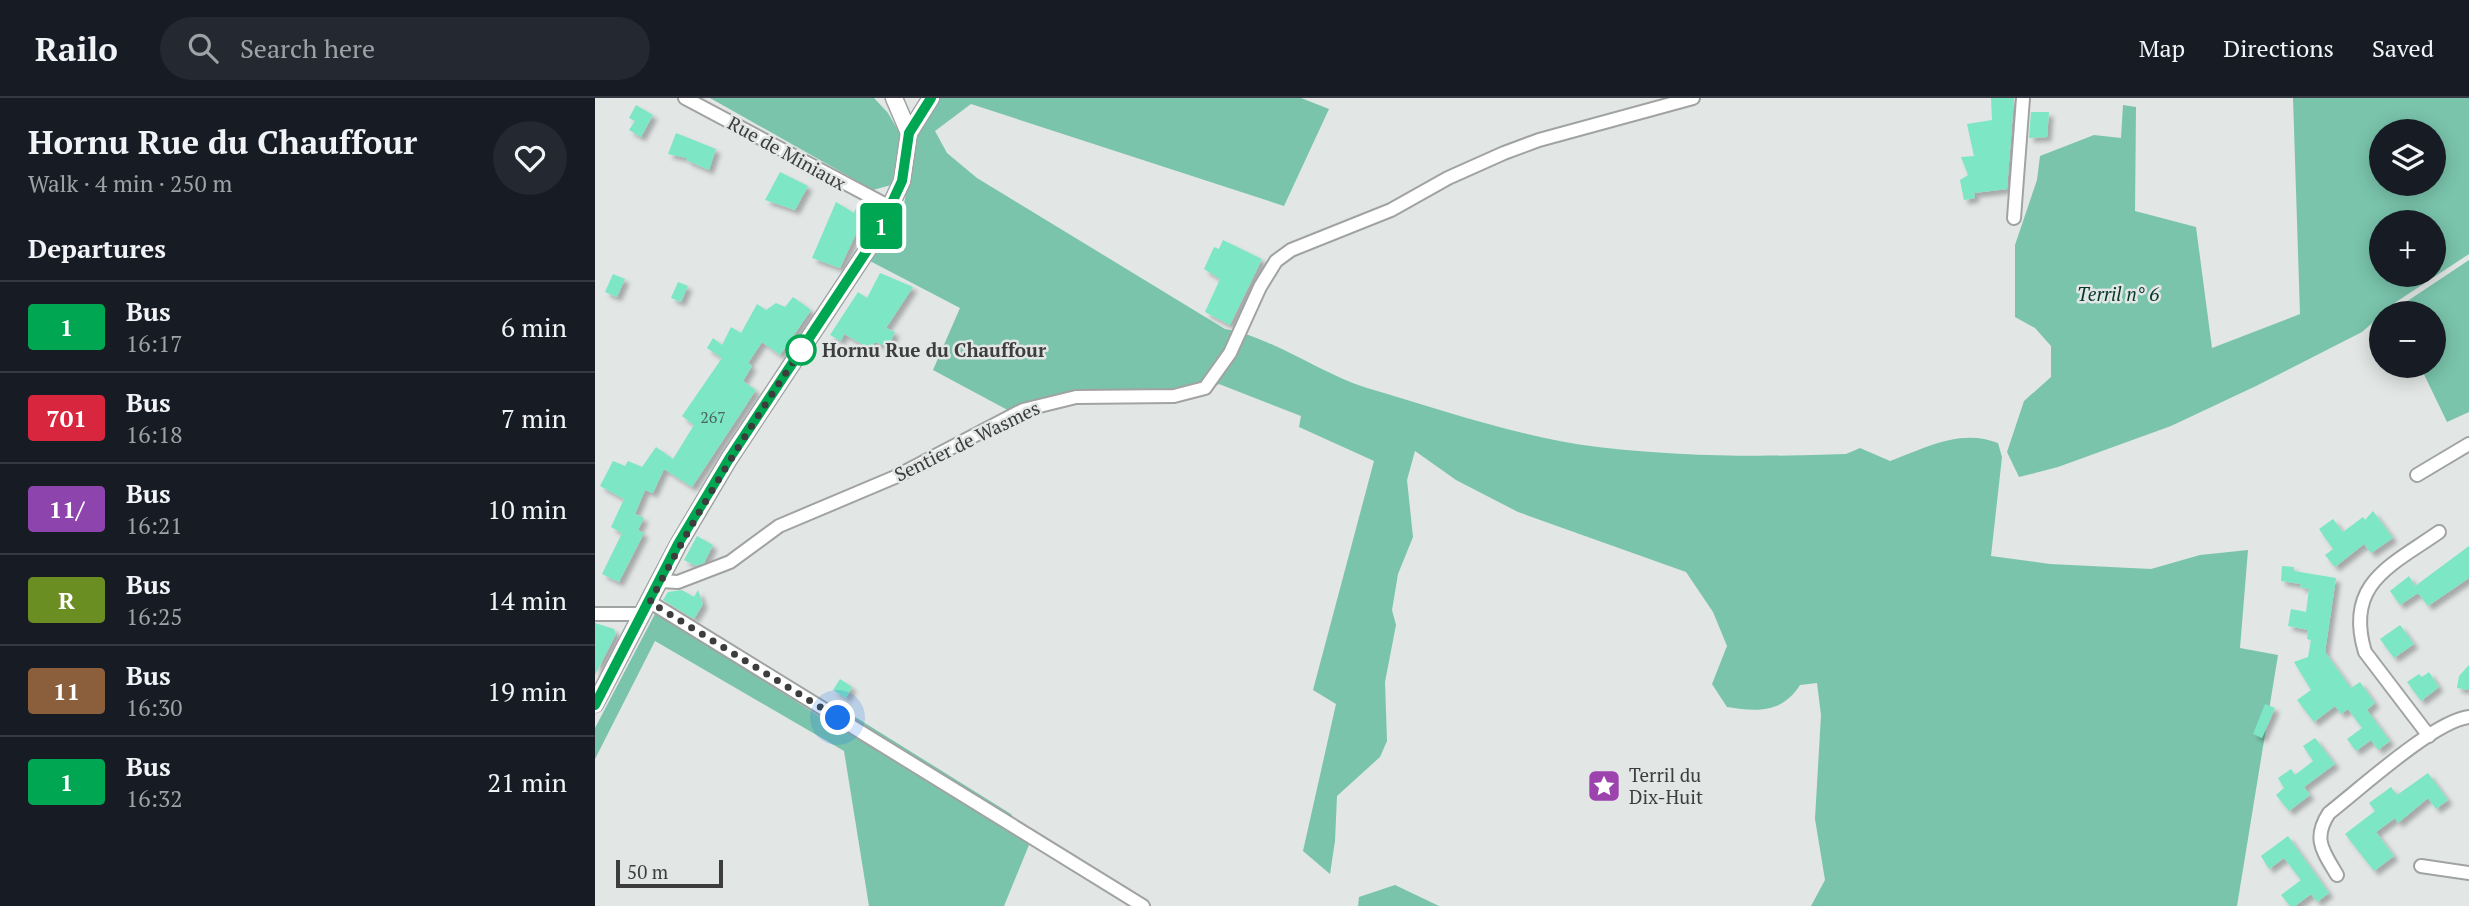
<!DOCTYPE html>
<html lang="en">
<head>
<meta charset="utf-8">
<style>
  :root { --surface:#171b24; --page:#242831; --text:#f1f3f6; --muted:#9ea1a6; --line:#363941 }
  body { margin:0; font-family:"PT Serif",serif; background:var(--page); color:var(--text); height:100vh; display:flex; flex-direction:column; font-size:26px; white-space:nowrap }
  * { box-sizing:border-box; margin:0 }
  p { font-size:23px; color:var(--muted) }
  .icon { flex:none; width:38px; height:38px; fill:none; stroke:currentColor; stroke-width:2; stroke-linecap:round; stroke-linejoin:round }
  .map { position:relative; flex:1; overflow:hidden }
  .drawer { display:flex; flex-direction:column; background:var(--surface); width:595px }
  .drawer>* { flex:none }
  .badge { padding:0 14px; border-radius:5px; font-size:24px; line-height:46px }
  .fabs { position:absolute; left:1774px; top:21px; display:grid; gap:14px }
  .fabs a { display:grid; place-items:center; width:77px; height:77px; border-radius:50%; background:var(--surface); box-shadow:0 4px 18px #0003; font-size:35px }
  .scale { position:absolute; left:21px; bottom:18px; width:107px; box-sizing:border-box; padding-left:7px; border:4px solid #3c3d3c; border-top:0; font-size:19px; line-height:24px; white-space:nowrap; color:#3c3d3c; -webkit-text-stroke:5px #e2e6e5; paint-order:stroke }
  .you { position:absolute; width:35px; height:35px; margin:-18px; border:5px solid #fff; border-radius:50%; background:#1a73e8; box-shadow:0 0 0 10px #1a73e833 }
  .map>.badge { position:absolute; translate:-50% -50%; box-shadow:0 0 0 4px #fff }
  h2 { padding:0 28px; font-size:26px; line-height:63px }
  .round { display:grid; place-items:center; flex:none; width:74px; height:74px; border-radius:37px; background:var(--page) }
  .headline { display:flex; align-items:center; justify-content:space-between; height:119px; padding:0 28px }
  h1 { font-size:33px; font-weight:700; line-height:52px }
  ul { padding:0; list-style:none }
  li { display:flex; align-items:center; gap:21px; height:91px; padding:0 28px; border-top:2px solid var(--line) }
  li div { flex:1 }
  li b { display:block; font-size:26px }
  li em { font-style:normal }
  li .badge { min-width:77px; font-weight:700; text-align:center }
  header { display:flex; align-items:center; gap:42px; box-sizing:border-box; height:98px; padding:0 35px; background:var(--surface); border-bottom:2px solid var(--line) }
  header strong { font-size:33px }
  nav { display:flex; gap:38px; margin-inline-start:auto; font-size:24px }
  .search { width:490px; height:63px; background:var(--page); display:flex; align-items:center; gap:18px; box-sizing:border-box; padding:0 24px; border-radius:38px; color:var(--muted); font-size:26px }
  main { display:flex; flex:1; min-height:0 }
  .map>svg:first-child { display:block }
  .green { fill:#7ac4ac; fill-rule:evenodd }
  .building { fill:#7be6c5; filter:url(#shadow) }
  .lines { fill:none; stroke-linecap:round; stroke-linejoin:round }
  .minor-casing { stroke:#a0a3a2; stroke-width:16 }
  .tertiary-casing { stroke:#a0a3a2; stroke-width:19 }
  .minor { stroke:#fff; stroke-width:12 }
  .tertiary { stroke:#fff; stroke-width:16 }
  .line-casing { stroke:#fff; stroke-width:16 }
  .line { stroke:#00a651; stroke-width:10 }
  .walk { stroke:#3c3d3c; stroke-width:7; stroke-dasharray:0 12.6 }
  .stop-dot { fill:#fff; stroke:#00a651; stroke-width:3.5 }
  .labels { text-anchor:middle; stroke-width:5; stroke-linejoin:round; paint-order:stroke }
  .number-label { font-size:16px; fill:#4c675e }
  .street-label { font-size:19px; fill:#3c3d3c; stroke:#e2e6e5 }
  .park-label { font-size:19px; font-style:italic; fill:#04372a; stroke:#e2e6e5 }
  .stop-label { font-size:19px; font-weight:bold; fill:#3c3d3c; stroke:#e2e6e5; text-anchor:start }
  .poi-label { font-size:19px; fill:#3c3d3c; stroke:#e2e6e5; text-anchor:start }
</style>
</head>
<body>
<header>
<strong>Railo</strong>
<div class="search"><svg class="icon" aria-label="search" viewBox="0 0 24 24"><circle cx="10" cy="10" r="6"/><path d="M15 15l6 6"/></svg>Search here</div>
<nav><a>Map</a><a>Directions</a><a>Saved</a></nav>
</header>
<main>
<section class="drawer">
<div class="headline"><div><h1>Hornu Rue du Chauffour</h1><p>Walk · 4 min · 250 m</p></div><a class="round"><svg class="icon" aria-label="heart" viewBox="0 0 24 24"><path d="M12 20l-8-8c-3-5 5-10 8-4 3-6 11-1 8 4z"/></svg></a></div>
<h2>Departures</h2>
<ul>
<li><span class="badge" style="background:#00a651;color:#fff">1</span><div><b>Bus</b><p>16:17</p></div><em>6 min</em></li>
<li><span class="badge" style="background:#d7263d;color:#fff">701</span><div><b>Bus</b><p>16:18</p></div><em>7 min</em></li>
<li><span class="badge" style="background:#8e44ad;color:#fff">11/</span><div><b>Bus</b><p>16:21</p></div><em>10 min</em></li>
<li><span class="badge" style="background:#6b8e23;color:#fff">R</span><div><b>Bus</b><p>16:25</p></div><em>14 min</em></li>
<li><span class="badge" style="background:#8b5e3c;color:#fff">11</span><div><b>Bus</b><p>16:30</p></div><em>19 min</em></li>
<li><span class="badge" style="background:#00a651;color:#fff">1</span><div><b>Bus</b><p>16:32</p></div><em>21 min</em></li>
</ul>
</section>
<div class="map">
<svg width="1874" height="808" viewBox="0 0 1874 808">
  <defs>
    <filter id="shadow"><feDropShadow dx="4.5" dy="4.5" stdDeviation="2" flood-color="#0004"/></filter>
  </defs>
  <rect width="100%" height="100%" fill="#e2e6e5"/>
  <g class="green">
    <polygon points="115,0 279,0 293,15 308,41 296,87 278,92"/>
    <path d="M345,0H706L734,11L689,108L376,6L340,33L352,55L382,80L630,231C677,239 724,275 772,290C847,312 924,339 1003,349C1086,359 1168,359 1251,356L1265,350L1295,363C1330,350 1366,330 1403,345L1407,359L1396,458L1455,466L1556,471L1605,457L1653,452L1645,550L1683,557L1642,808H1216L1230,782L1220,721L1226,617L1222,585L1205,587C1187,615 1163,614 1132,609L1117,586L1132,548L1118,514L1091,474L923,414L861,382L820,353L812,382L818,439L803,476L797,512L801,527L790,584L792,643L785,659L742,698L740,743L735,776L708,753L741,606L718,592L779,363L704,329L706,318L624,286L590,303L489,305L420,316L338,272L365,210L273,162L309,106L324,26Z"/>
    <path d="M1698,0H1874V156L1801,204L1767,234L1661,288L1576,328L1463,369L1424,379L1412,354L1429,303L1456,279V248L1440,230L1420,219V147L1442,82L1445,58L1499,37L1526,40L1528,7L1541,9L1540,113L1601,129L1617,250L1705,216ZM1787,33H1839V86H1787ZM1787,124H1839V177H1787Z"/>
    <polygon points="1874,162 1874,314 1852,324 1825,268 1839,268 1839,215 1801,215 1799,212"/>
    <polygon points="61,514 249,634 257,617 416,716 434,747 409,808 274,808 249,653 60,543 0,661 0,630"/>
    <polygon points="800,787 844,808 763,808 764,799"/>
  </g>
  <g class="building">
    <polygon points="1396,0 1419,0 1412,91 1379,95 1380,100 1369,102 1365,82 1373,77 1366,59 1379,58 1372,26 1397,22"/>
    <polygon points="41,7 58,17 46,39 34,32 40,23 34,20"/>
    <polygon points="1436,14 1454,14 1452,39 1434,40"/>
    <polygon points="81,35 121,51 114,72 91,62 92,60 73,56"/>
    <polygon points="185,74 213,88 200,112 170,102"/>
    <polygon points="241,104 259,115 262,108 272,112 245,170 217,160"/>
    <polygon points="628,142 667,161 635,227 610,214 625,181 609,171 619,149 624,151"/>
    <polygon points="285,175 318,189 291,230 300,234 293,249 280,244 276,251 249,236 246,243 235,237 263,194 272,200"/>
    <polygon points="18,176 30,181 22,199 10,194"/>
    <polygon points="83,184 93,188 86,204 76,200"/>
    <polygon points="198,199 216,212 185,257 167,244 153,265 157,268 148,283 161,292 97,389 69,371 58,395 50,392 40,416 49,420 43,432 49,435 24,484 7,476 27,435 16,429 29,401 5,388 18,363 30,368 33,363 47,369 61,349 78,361 99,327 87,318 127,260 112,250 118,240 127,247 136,229 146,235 162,206 171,212 181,205 190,209"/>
    <polygon points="1778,413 1798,440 1776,455 1769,446 1740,469 1730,457 1738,451 1724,431 1738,421 1748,434 1768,419 1770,422"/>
    <polygon points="102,438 118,447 109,465 101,468 89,462"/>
    <polygon points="1874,448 1874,480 1833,508 1823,495 1805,507 1795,493 1814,478 1820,488"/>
    <polygon points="1687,468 1699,469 1699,473 1741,480 1730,554 1756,590 1765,584 1780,605 1772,612 1795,643 1783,652 1776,642 1761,653 1752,641 1767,630 1753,611 1746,616 1740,608 1719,624 1702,602 1716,592 1699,564 1713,559 1716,542 1712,541 1713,532 1693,528 1696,511 1711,514 1714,491 1705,489 1706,486 1686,483"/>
    <polygon points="87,492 99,499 103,492 108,506 99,521 68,502 73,494"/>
    <polygon points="0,525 19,531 21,536 0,577"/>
    <polygon points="1805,527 1819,546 1799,560 1785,541"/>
    <polygon points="1874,567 1874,592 1862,590 1864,578"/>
    <polygon points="1834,574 1844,589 1826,603 1812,584 1824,576 1827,579"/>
    <polygon points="245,581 257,589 251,600 238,592"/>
    <polygon points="1670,606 1680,610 1667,640 1658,636"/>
    <polygon points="1720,640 1740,666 1709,689 1715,697 1694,713 1681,697 1689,690 1683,680 1696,671 1700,677 1718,663 1708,648"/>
    <polygon points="1833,675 1853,702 1841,711 1833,700 1803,725 1800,720 1781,734 1799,758 1779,773 1750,736 1780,713 1774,705 1796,689 1802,697"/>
    <polygon points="1693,738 1734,795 1722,804 1716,796 1700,808 1695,808 1686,797 1706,782 1689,760 1674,771 1666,758"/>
  </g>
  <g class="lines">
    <defs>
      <g id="minor">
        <polyline points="90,0 295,109"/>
        <polyline points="1419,120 1428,0"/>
        <polyline points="1822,377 1874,346"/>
        <polyline points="66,483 83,484 135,464 184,428 300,379 428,312 481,299 579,298 610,290 635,255 665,189 681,163 696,152 796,112 853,80 909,55 944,42 1098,0"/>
        <polyline points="55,504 548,808"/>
        <polyline points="0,516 48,516"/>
        <path d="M1834,638L1770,554C1749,485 1797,467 1844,434"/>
        <polyline points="1826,768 1874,775"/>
        <path d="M1742,777C1728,753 1717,741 1734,715C1765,691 1839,623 1874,619"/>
      </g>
      <g id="tertiary">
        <polyline points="299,0 314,35"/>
        <polyline points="0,606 83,447 134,361 281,139 307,83 314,35 336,0"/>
      </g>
    </defs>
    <use href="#minor" class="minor-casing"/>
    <use href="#tertiary" class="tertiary-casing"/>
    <use href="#minor" class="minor"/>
    <use href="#tertiary" class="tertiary"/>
  </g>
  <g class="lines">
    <defs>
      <polyline id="line" points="0,607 83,446 134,361 281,139 307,83 314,35 336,0"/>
    </defs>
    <use href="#line" class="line-casing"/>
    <use href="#line" class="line"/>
    <path class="walk" d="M206,252L209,248C153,331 101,415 55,504L243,620"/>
  </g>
  <defs>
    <symbol id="sight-square" viewBox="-11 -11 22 22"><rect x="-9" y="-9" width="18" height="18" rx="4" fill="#9d43ae" stroke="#e2e6e5"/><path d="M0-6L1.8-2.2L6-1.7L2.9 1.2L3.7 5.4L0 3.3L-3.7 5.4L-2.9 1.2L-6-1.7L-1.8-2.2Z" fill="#fff"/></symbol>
  </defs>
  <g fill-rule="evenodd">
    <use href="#sight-square" x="990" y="669" width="38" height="38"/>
  </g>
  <circle class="stop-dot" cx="206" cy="252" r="14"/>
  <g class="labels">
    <g class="number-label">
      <text x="118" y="325">267</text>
    </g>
    <g class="street-label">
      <text transform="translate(192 55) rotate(29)" y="7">Rue de Miniaux</text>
      <text transform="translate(372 343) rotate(-26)" y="7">Sentier de Wasmes</text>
    </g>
    <g class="park-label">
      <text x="1523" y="203">Terril n° 6</text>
    </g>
    <g class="stop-label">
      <text x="227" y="259">Hornu Rue du Chauffour</text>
    </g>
    <g class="poi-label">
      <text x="1034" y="684">Terril du<tspan x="1034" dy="22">Dix-Huit</tspan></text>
    </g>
  </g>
</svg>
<div class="fabs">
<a><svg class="icon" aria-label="layers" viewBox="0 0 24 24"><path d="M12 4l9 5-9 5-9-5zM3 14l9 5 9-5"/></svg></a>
<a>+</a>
<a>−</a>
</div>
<div class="scale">50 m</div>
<div class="you" style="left:243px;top:620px"></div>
<b class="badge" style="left:286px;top:128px;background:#00a651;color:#fff">1</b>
</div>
</main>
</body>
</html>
